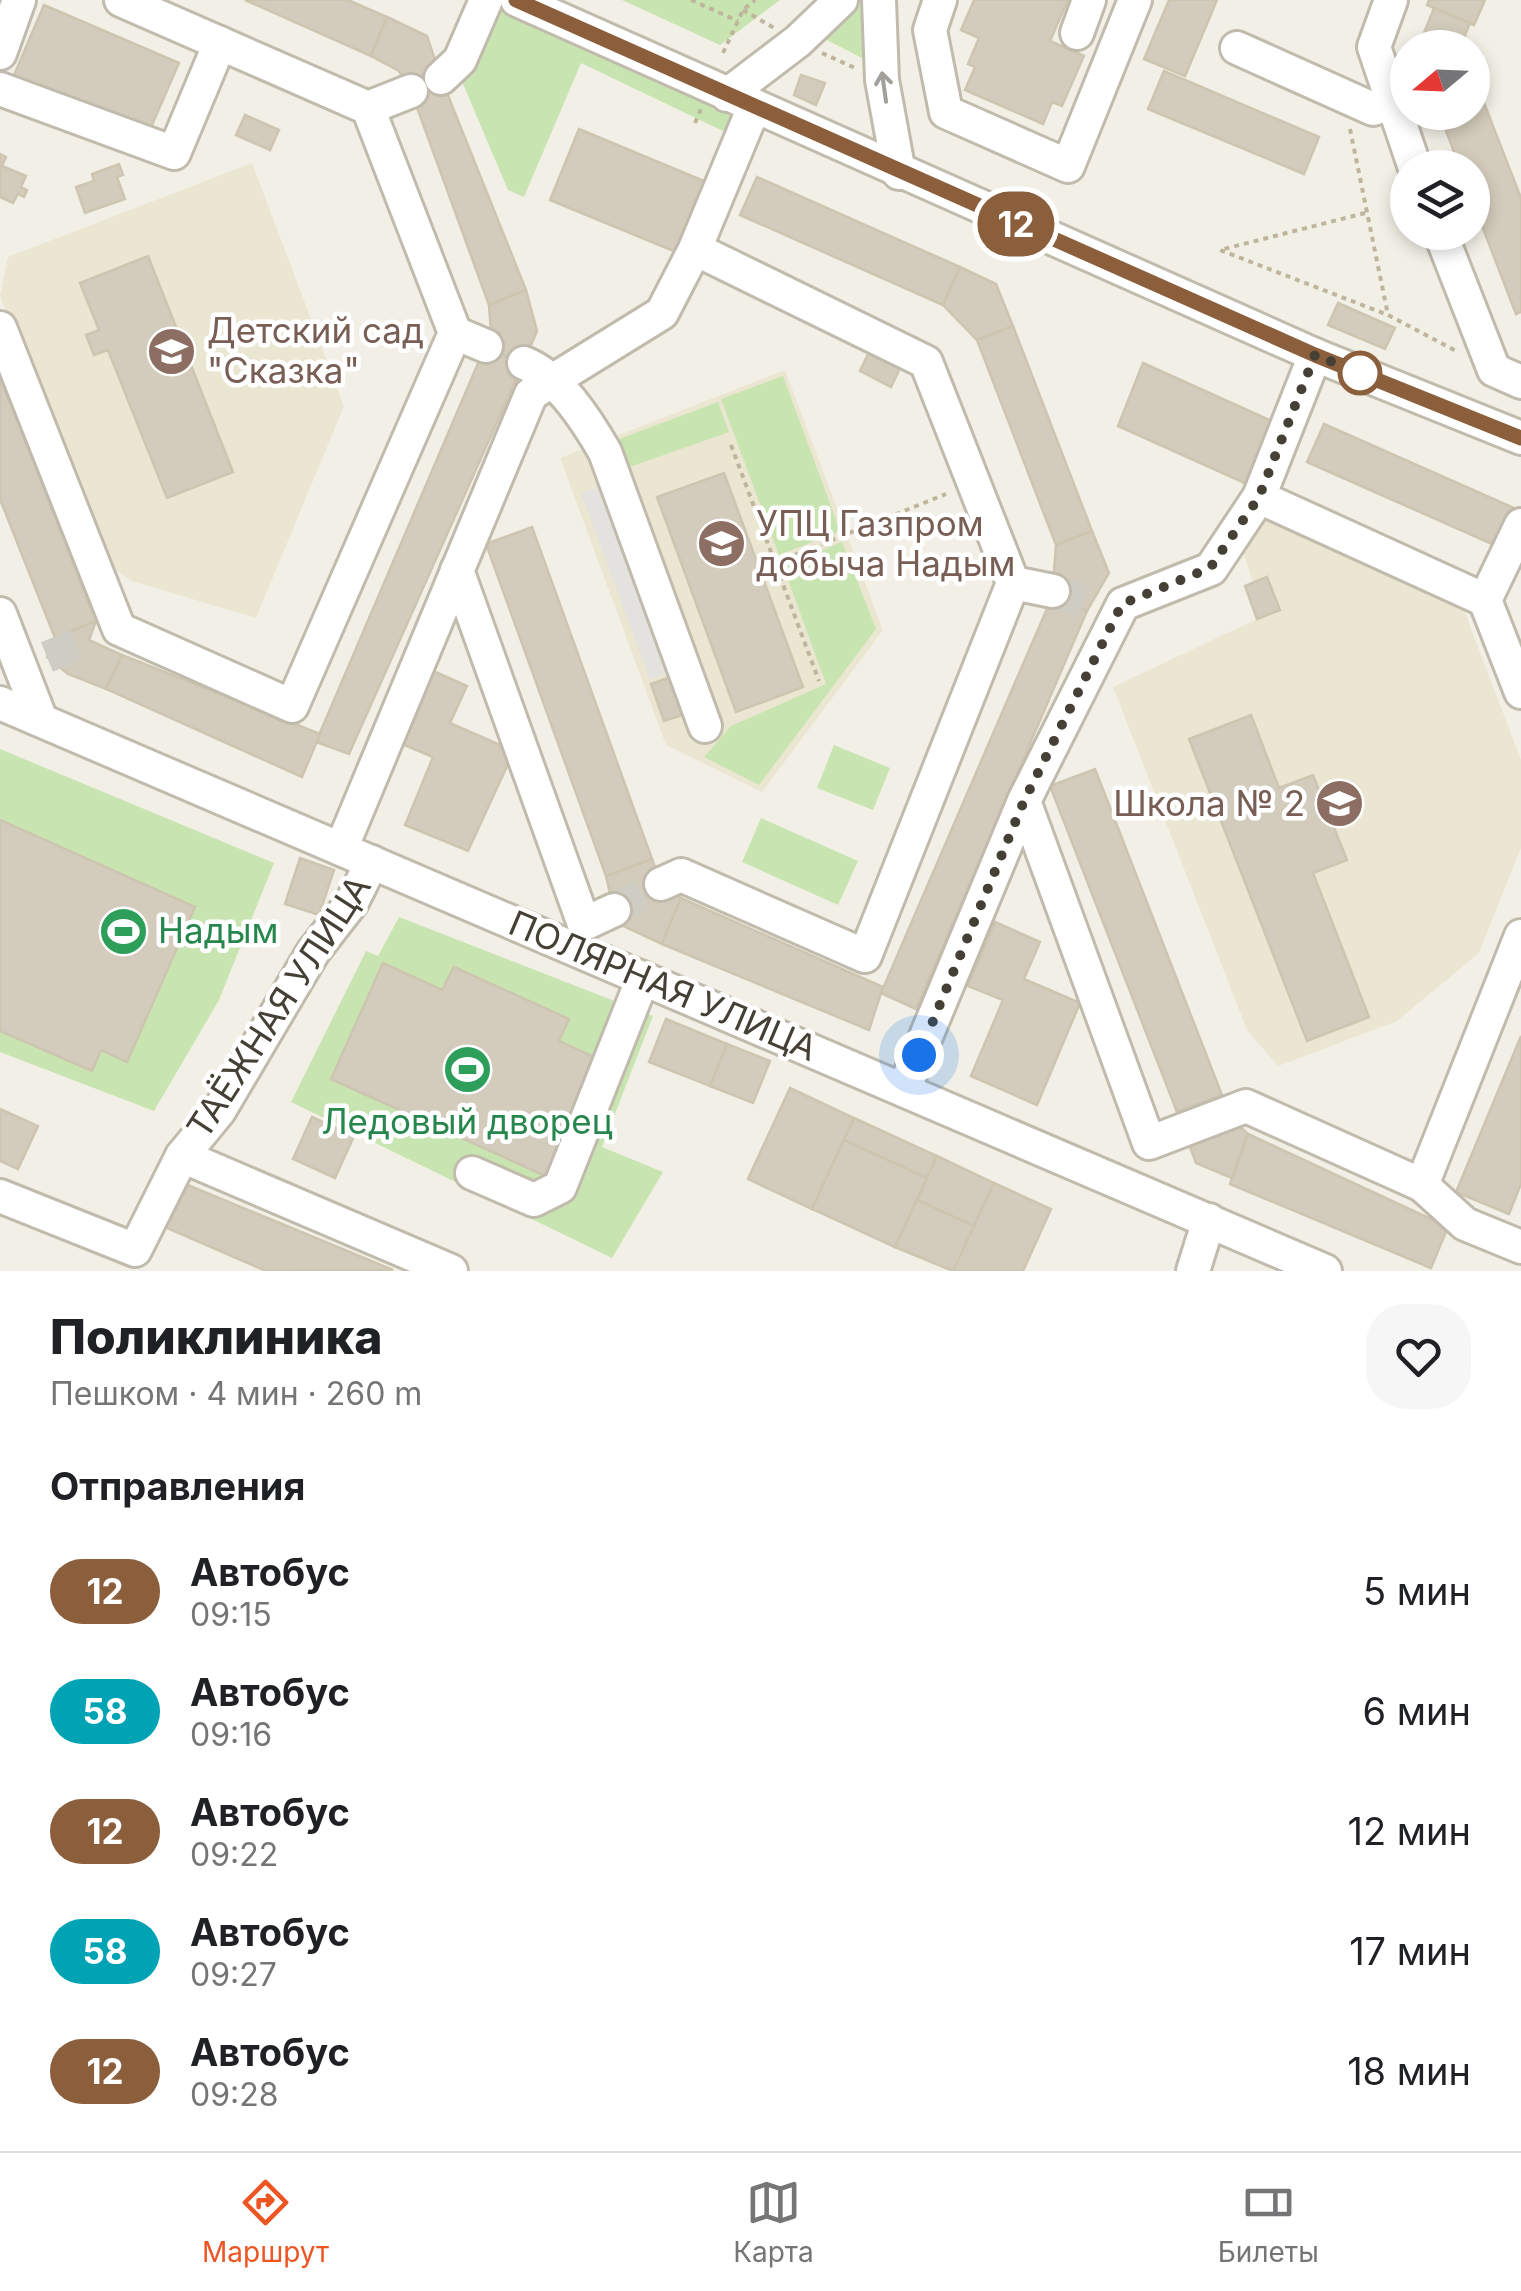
<!DOCTYPE html>
<html lang="ru">
<head>
<meta charset="utf-8">
<style>
  :root { --surface:#fff; --page:#f6f6f6; --text:#202124; --muted:#757577; --line:#e0e0e0; --accent:#ed5522 }
  body { margin:0; font-family:Inter,sans-serif; background:var(--page); color:var(--text); height:100vh; display:flex; flex-direction:column; font-size:38px; white-space:nowrap }
  * { box-sizing:border-box; margin:0 }
  p { font-size:32px; color:var(--muted) }
  .icon { flex:none; width:55px; height:55px; fill:none; stroke:currentColor; stroke-width:2; stroke-linecap:round; stroke-linejoin:round }
  .map { position:relative; height:1271px; overflow:hidden }
  .side { display:flex; flex-direction:column; background:var(--surface); flex:1 }
  .side>* { flex:none }
  .badge { padding:0 20px; border-radius:32px; font-size:35px; line-height:65px }
  .needle { width:65px; rotate:251deg }
  .buttons { position:absolute; left:1390px; top:30px; display:grid; gap:20px }
  .buttons a { display:grid; place-items:center; width:100px; height:100px; border-radius:50%; background:var(--surface); box-shadow:0 5px 15px #0003; font-size:50px }
  .you { position:absolute; width:50px; height:50px; margin:-25px; border:8px solid #fff; border-radius:50%; background:#1a73e8; box-shadow:0 0 0 15px #1a73e833 }
  .map>.badge { position:absolute; translate:-50% -50%; box-shadow:0 0 0 5px #fff }
  h2 { padding:0 50px; font-size:38px; line-height:90px }
  .round { display:grid; place-items:center; flex:none; width:105px; height:105px; border-radius:40px; background:var(--page) }
  .summary { display:flex; align-items:center; justify-content:space-between; height:170px; padding:0 50px }
  h1 { font-size:48px; font-weight:800; line-height:75px }
  ul { padding:0; list-style:none }
  li { display:flex; align-items:center; gap:30px; height:120px; padding:0 50px }
  li div { flex:1 }
  li b { display:block; font-size:38px }
  li em { font-style:normal }
  li .badge { min-width:110px; font-weight:700; text-align:center }
  .tabs { display:flex; justify-content:space-around; align-items:center; height:140px; border-top:2px solid var(--line); background:var(--surface); font-size:28px; color:var(--muted) }
  .tabs a { display:grid; justify-items:center; gap:5px }
  .tabs .active { color:var(--accent) }
  .map>svg:first-child { display:block }
  .education { fill:#eae6d1 }
  .green { fill:#c8e4b1 }
  .parking { fill:#e3e2de }
  .building { fill:#d3ccbc; stroke:#cdc5b0; stroke-width:2.5 }
  .lines { fill:none; stroke-linecap:round; stroke-linejoin:round }
  .minor-tunnel { stroke:#cfcdc3; stroke-width:32; stroke-dasharray:32 16; stroke-linecap:butt }
  .minor-casing { stroke:#c0bbac; stroke-width:38 }
  .path { stroke:#beb59c; stroke-width:4; stroke-dasharray:5 5; stroke-linecap:butt }
  .minor { stroke:#fff; stroke-width:32 }
  .oneway { stroke:#a2a09a }
  .line-casing { stroke:#fff; stroke-width:22 }
  .line { stroke:#8b5e3c; stroke-width:15 }
  .walk { stroke:#444036; stroke-width:10; stroke-dasharray:0 18 }
  .stop-dot { fill:#fff; stroke:#8b5e3c; stroke-width:5 }
  .labels { text-anchor:middle; stroke-width:9; stroke-linejoin:round; paint-order:stroke }
  .education-label { font-size:35px; fill:#785e54; stroke:#fff; text-anchor:start }
  .leisure-label { font-size:35px; fill:#27864d; stroke:#fff; text-anchor:start }
  .street-label { font-size:35px; fill:#444036; stroke:#fff }
</style>
</head>
<body>
<div class="map">
<svg width="1521" height="1271" viewBox="0 0 1521 1271">
  <rect width="100%" height="100%" fill="#f2f0e6"/>
  <g class="education">
    <polygon points="252,163 344,406 256,618 132,581 101,560 0,296 8,257"/>
    <polygon points="785,370 883,630 762,792 666,745 560,458"/>
    <polygon points="1262,515 1459,597 1521,760 1521,848 1479,953 1397,1021 1278,1066 1247,1030 1113,687 1257,619 1245,586 1253,582 1242,550"/>
  </g>
  <g class="green">
    <polygon points="498,0 732,115 725,132 581,63 524,197 508,190 452,58"/>
    <polygon points="622,0 780,0 720,45"/>
    <polygon points="849,0 864,0 868,61 811,32"/>
    <polygon points="783,376 840,531 779,555 721,399"/>
    <polygon points="718,402 729,432 624,469 614,441"/>
    <polygon points="842,542 876,629 759,785 704,757 731,726 826,684 783,566"/>
    <polygon points="834,745 890,768 873,810 817,788"/>
    <polygon points="0,749 274,863 219,1000 154,1111 0,1052"/>
    <polygon points="761,818 858,861 838,905 742,862"/>
    <polygon points="399,917 653,1016 602,1147 663,1172 612,1258 291,1102 366,951 378,956"/>
  </g>
  <polygon class="parking" points="603,485 671,671 650,679 581,493"/>
  <g class="building">
    <polygon points="245,0 348,0 387,17 371,56"/>
    <polygon points="974,0 1068,0 1050,41 1084,56 1062,106 1052,102 1043,124 965,90 975,67 968,64 979,38 961,30"/>
    <polygon points="1169,0 1217,0 1185,76 1144,59"/>
    <polygon points="1429,0 1485,0 1474,25 1427,5"/>
    <polygon points="44,5 179,63 148,134 14,75"/>
    <polygon points="1434,8 1470,23 1460,48 1418,48"/>
    <polygon points="387,17 427,36 441,78 411,91 399,71 371,56"/>
    <polygon points="1164,71 1319,137 1304,174 1148,109"/>
    <polygon points="1472,72 1521,198 1521,312 1516,314 1472,200 1472,168 1460,168 1439,112 1472,112"/>
    <polygon points="801,75 825,83 816,105 794,95"/>
    <polygon points="441,78 526,290 489,305 411,91"/>
    <polygon points="245,115 279,130 270,150 236,135"/>
    <polygon points="579,129 711,184 681,254 550,200"/>
    <polygon points="0,154 6,157 2,166 26,176 21,187 27,190 24,197 18,194 13,203 0,197"/>
    <polygon points="119,164 123,175 117,177 125,199 85,213 76,187 94,181 92,174"/>
    <polygon points="757,177 960,267 943,305 740,215"/>
    <polygon points="148,256 233,472 167,498 108,350 94,355 86,335 99,330 80,283"/>
    <polygon points="960,267 996,284 1013,326 977,340 943,305"/>
    <polygon points="526,290 537,331 523,364 485,347 491,332 489,305"/>
    <polygon points="1338,303 1395,328 1385,349 1328,325"/>
    <polygon points="1013,326 1092,531 1056,545 977,340"/>
    <polygon points="485,347 523,364 349,754 316,742"/>
    <polygon points="870,350 901,366 891,387 860,371"/>
    <polygon points="1143,363 1274,422 1247,484 1118,426"/>
    <polygon points="0,377 96,621 55,638 0,499"/>
    <polygon points="1324,424 1521,511 1510,552 1307,462"/>
    <polygon points="724,473 803,687 736,712 657,497"/>
    <polygon points="532,527 652,859 606,876 486,544"/>
    <polygon points="1092,531 1109,573 1087,611 1052,597 1056,545"/>
    <polygon points="1267,577 1280,610 1257,619 1245,586"/>
    <polygon points="1052,597 1087,611 916,1009 881,993"/>
    <polygon points="96,621 89,640 122,655 106,689 68,674 47,657 55,638"/>
    <polygon points="122,655 320,734 302,777 106,689"/>
    <polygon points="433,671 467,686 450,723 514,751 468,851 405,825 433,757 402,744"/>
    <polygon points="673,676 686,714 664,721 651,684"/>
    <polygon points="1251,715 1279,788 1313,775 1347,860 1313,873 1369,1017 1307,1041 1189,739"/>
    <polygon points="1095,769 1222,1095 1177,1112 1050,786"/>
    <polygon points="0,820 195,907 127,1062 101,1050 92,1071 0,1031"/>
    <polygon points="300,858 334,870 319,915 285,904"/>
    <polygon points="652,859 661,884 681,898 662,944 617,923 606,876"/>
    <polygon points="681,898 883,987 869,1030 662,944"/>
    <polygon points="995,922 1040,942 1024,979 1080,1003 1037,1105 971,1076 1003,1000 968,986"/>
    <polygon points="383,963 442,990 454,967 569,1019 559,1041 603,1061 550,1178 331,1079"/>
    <polygon points="666,1019 727,1044 710,1086 649,1062"/>
    <polygon points="1521,1036 1521,1184 1509,1214 1456,1192"/>
    <polygon points="727,1044 770,1061 753,1103 710,1086"/>
    <polygon points="790,1088 854,1118 812,1209 748,1179"/>
    <polygon points="1222,1095 1232,1120 1248,1134 1232,1178 1196,1163 1177,1112"/>
    <polygon points="0,1109 38,1126 18,1169 0,1161"/>
    <polygon points="312,1117 354,1136 335,1178 293,1159"/>
    <polygon points="854,1118 937,1156 927,1178 844,1140"/>
    <polygon points="1248,1134 1448,1227 1431,1268 1230,1184"/>
    <polygon points="844,1140 927,1178 895,1247 812,1209"/>
    <polygon points="937,1156 994,1183 974,1226 917,1200"/>
    <polygon points="183,1183 393,1270 266,1271 165,1227"/>
    <polygon points="994,1183 1051,1209 1023,1271 953,1271"/>
    <polygon points="917,1200 974,1226 953,1271 895,1247"/>
  </g>
  <g class="lines">
    <g class="minor-tunnel">
      <polyline points="1053,591 1091,604"/>
      <polyline points="47,657 89,640"/>
      <polyline points="614,910 661,884"/>
    </g>
    <defs>
      <g id="minor">
        <polyline points="517,0 1315,355 1521,438"/>
        <polyline points="879,0 882,80 899,173"/>
        <polyline points="940,0 930,30 946,112 1068,166 1135,0"/>
        <polyline points="1391,0 1374,47 1415,168"/>
        <polyline points="1077,33 1089,0"/>
        <polyline points="1237,48 1373,109 1392,103"/>
        <polyline points="0,53 19,0"/>
        <polyline points="441,78 460,60 486,0"/>
        <polyline points="0,89 174,153 220,43"/>
        <polyline points="727,95 798,41 841,0"/>
        <polyline points="368,108 411,91"/>
        <polyline points="1440,232 1494,370 1521,382"/>
        <polyline points="0,328 119,629 292,706 455,333 368,108 121,0"/>
        <polyline points="455,333 486,346"/>
        <polyline points="1315,355 1259,497 1211,569 1123,604 1024,801 1149,1143 1246,1106 1422,1185 1521,936"/>
        <path d="M524,363C559,377 586,419 605,452L705,726"/>
        <polyline points="1259,497 1485,600 1521,692"/>
        <polyline points="457,570 584,924 614,910"/>
        <polyline points="1013,583 1053,591"/>
        <polyline points="1485,600 1521,525"/>
        <polyline points="0,614 41,720"/>
        <polyline points="0,703 1325,1271"/>
        <polyline points="341,849 531,394 662,313 695,249 754,107"/>
        <polyline points="661,884 681,875 865,956 1013,583 926,362 695,249"/>
        <polyline points="904,1089 1024,801"/>
        <polyline points="182,1156 451,1271"/>
        <polyline points="472,1173 534,1200 560,1187 643,978"/>
        <polyline points="1422,1185 1465,1224 1521,1247"/>
        <polyline points="0,1196 135,1250 182,1156 219,1111 313,952 352,902 372,862"/>
        <polyline points="1193,1271 1209,1220"/>
      </g>
    </defs>
    <use href="#minor" class="minor-casing"/>
    <g class="path">
      <polyline points="691,0 738,21"/>
      <polyline points="743,10 774,28"/>
      <polyline points="723,53 743,10 755,0"/>
      <polyline points="822,53 855,68"/>
      <polyline points="695,123 701,109"/>
      <polyline points="1350,129 1388,315"/>
      <polyline points="1365,213 1220,250 1388,315 1458,352"/>
      <polyline points="731,445 819,681"/>
      <polyline points="775,563 946,494"/>
    </g>
    <use href="#minor" class="minor"/>
  </g>
  <defs><path id="oneway-shaft" d="M-6 0H5M1.5-3L5.5 0L1.5 3" fill="none" stroke-width="1.6" stroke-linecap="round" stroke-linejoin="round" transform="scale(2.5)"/></defs>
  <use class="oneway" href="#oneway-shaft" transform="translate(884 87) rotate(-98)"/>
  <g class="lines">
    <defs>
      <polyline id="line" points="516,0 1315,355 1521,438"/>
    </defs>
    <use href="#line" class="line-casing"/>
    <use href="#line" class="line"/>
    <polyline class="walk" points="919,1055 1024,801 1122,604 1210,568 1259,497 1315,355 1360,373"/>
  </g>
  <defs>
    <symbol id="school-disc" viewBox="-11 -11 22 22"><circle r="9.5" fill="#8d6e63" stroke="#fff"/><path d="M0-5L7-2L0 1L-7-2ZM-4 1L0 2.5L4 1V4Q0 6-4 4Z" fill="#fff"/></symbol>
    <symbol id="university-disc" viewBox="-11 -11 22 22"><circle r="9.5" fill="#8d6e63" stroke="#fff"/><path d="M0-5L7-2L0 1L-7-2ZM-4 1L0 2.5L4 1V4Q0 6-4 4Z" fill="#fff"/></symbol>
    <symbol id="stadium-disc" viewBox="-11 -11 22 22"><circle r="9.5" fill="#2e9e5b" stroke="#fff"/><path d="M0-5a6.5 5 0 1 0 0 10a6.5 5 0 1 0 0-10ZM-3.5-1.8h7v3.6h-7Z" fill="#fff"/></symbol>
  </defs>
  <g fill-rule="evenodd">
    <use href="#school-disc" x="144" y="324" width="55" height="55"/>
    <use href="#university-disc" x="694" y="516" width="55" height="55"/>
    <use href="#school-disc" x="1312" y="776" width="55" height="55"/>
    <use href="#stadium-disc" x="96" y="904" width="55" height="55"/>
    <use href="#stadium-disc" x="440" y="1042" width="55" height="55"/>
  </g>
  <circle class="stop-dot" cx="1360" cy="373" r="20"/>
  <g class="labels">
    <g class="education-label">
      <text x="207" y="343">Детский сад<tspan x="207" dy="40">"Сказка"</tspan></text>
      <text x="756" y="536">УПЦ Газпром<tspan x="756" dy="40">добыча Надым</tspan></text>
      <text x="1305" y="816" text-anchor="end">Школа № 2</text>
    </g>
    <g class="leisure-label">
      <text x="158" y="943">Надым</text>
      <text x="467" y="1134" text-anchor="middle">Ледовый дворец</text>
    </g>
    <g class="street-label">
      <text transform="translate(663 986) rotate(23)" y="12">ПОЛЯРНАЯ УЛИЦА</text>
      <text transform="translate(279 1007) rotate(-57)" y="12">ТАЁЖНАЯ УЛИЦА</text>
    </g>
  </g>
</svg>
<div class="buttons">
<a><svg class="needle" viewBox="-14 -14 28 28"><path d="M0-13l5 13h-10z" fill="#e53935"/><path d="M0 13l5-13h-10z" fill="#757577"/></svg></a>
<a><svg class="icon" aria-label="layers" viewBox="0 0 24 24"><path d="M12 4l9 5-9 5-9-5zM3 14l9 5 9-5"/></svg></a>
</div>
<div class="you" style="left:919px;top:1055px"></div>
<b class="badge" style="left:1016px;top:224px;background:#8b5e3c;color:#fff">12</b>
</div>
<section class="side">
<div class="summary"><div><h1>Поликлиника</h1><p>Пешком · 4 мин · 260 m</p></div><a class="round"><svg class="icon" aria-label="heart" viewBox="0 0 24 24"><path d="M12 20l-8-8c-3-5 5-10 8-4 3-6 11-1 8 4z"/></svg></a></div>
<h2>Отправления</h2>
<ul>
<li><span class="badge" style="background:#8b5e3c;color:#fff">12</span><div><b>Автобус</b><p>09:15</p></div><em>5 мин</em></li>
<li><span class="badge" style="background:#00a3b4;color:#fff">58</span><div><b>Автобус</b><p>09:16</p></div><em>6 мин</em></li>
<li><span class="badge" style="background:#8b5e3c;color:#fff">12</span><div><b>Автобус</b><p>09:22</p></div><em>12 мин</em></li>
<li><span class="badge" style="background:#00a3b4;color:#fff">58</span><div><b>Автобус</b><p>09:27</p></div><em>17 мин</em></li>
<li><span class="badge" style="background:#8b5e3c;color:#fff">12</span><div><b>Автобус</b><p>09:28</p></div><em>18 мин</em></li>
</ul>
</section>
<nav class="tabs">
<a class="active"><svg class="icon" aria-label="directions" viewBox="0 0 24 24"><path d="M12 3l9 9-9 9-9-9zM9 14v-3h6M13 9l2 2-2 2"/></svg>Маршрут</a>
<a><svg class="icon" aria-label="map" viewBox="0 0 24 24"><path d="M3 6l6-2 6 2 6-2v14l-6 2-6-2-6 2zM9 4v14M15 6v14"/></svg>Карта</a>
<a><svg class="icon" aria-label="tickets" viewBox="0 0 24 24"><path d="M3 7h18v10H3zM15 7v10"/></svg>Билеты</a>
</nav>
</body>
</html>
